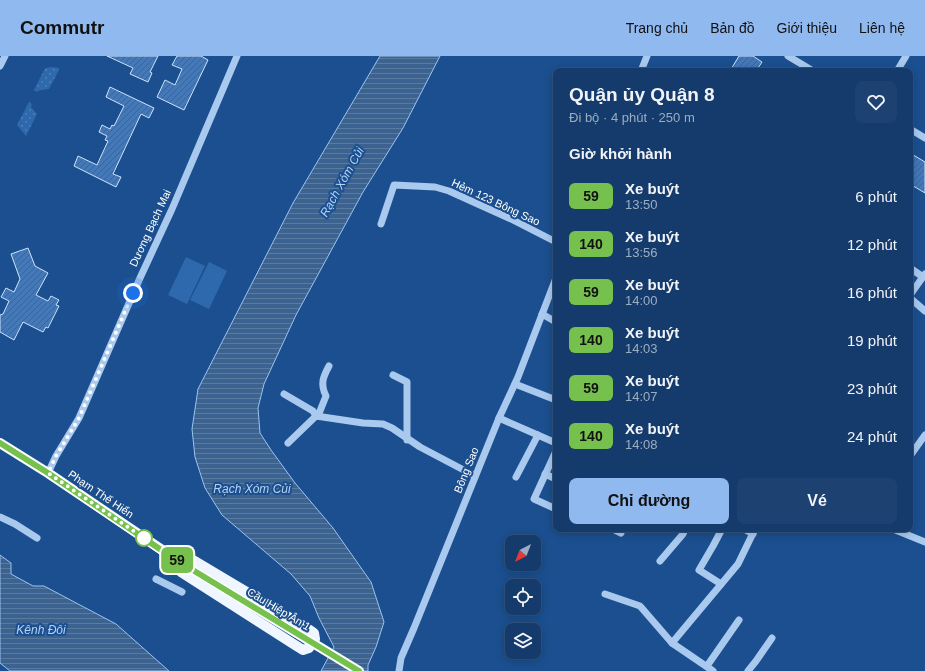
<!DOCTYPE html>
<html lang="vi">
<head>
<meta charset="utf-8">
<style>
  :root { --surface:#143b6b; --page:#1d4271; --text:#f1f3f6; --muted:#9dadc1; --line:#33557e; --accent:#90b9f0 }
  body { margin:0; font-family:Arial,sans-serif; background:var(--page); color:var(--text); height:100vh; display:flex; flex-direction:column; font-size:15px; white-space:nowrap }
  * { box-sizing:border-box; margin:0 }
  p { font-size:13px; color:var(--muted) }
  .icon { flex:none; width:22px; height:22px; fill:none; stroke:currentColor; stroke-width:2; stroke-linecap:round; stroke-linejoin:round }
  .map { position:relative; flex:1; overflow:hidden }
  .details { position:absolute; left:553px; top:12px; width:360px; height:464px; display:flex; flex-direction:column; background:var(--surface); border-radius:8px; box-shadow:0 2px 10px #0003,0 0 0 1px var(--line) }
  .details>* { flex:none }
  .badge { padding:0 8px; border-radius:6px; font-size:14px; line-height:26px }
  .needle { width:26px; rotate:222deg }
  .tools { position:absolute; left:505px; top:479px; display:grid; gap:8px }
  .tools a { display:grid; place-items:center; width:36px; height:36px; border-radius:8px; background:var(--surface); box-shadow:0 2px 10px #0003,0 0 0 1px var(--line); font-size:20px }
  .you { position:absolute; width:20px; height:20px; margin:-10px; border:3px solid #fff; border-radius:50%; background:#1a73e8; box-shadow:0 0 0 6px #1a73e833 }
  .map>.badge { position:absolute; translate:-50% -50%; box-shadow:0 0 0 2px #fff }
  h2 { padding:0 16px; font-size:15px; line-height:36px }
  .round { display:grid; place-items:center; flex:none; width:42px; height:42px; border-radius:8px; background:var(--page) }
  .head { display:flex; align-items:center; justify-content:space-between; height:68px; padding:0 16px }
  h1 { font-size:19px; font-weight:800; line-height:30px }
  .primary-button { display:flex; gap:8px; margin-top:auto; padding:8px 16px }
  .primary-button a { flex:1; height:46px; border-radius:8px; background:var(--accent); color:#111; font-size:16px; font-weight:800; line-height:46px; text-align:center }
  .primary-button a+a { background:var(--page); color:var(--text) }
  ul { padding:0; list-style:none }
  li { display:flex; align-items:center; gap:12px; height:48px; padding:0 16px }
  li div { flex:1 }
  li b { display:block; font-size:15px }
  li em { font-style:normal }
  li .badge { min-width:44px; font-weight:700; text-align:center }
  header { display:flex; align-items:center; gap:24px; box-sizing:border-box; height:56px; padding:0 20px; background:var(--accent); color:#111 }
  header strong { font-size:19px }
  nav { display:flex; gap:22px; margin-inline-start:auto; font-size:14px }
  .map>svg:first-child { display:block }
  .grass { fill:url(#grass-dots) }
  .park { fill:#2e69ad }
  .water { fill:url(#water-rules); stroke:#9cc4f0 }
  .building { fill:url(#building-hatch); stroke:#cfe3fa }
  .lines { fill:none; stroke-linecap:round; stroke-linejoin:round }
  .minor { stroke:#a9c9ee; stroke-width:7 }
  .major { stroke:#f0f6ff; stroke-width:10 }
  .major-bridge { stroke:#f0f6ff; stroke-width:10 }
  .line-casing { stroke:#fff; stroke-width:9 }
  .line { stroke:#76c04d; stroke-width:6 }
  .walk { stroke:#fff; stroke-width:4; stroke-dasharray:0 7.2 }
  .stop-dot { fill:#fff; stroke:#76c04d; stroke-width:2 }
  .labels { text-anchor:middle; stroke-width:4; stroke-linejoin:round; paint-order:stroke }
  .street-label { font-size:11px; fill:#fff; stroke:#1b4f8f }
  .water-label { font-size:12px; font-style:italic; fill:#b5d3f5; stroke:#1b4f8f }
</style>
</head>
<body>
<header>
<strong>Commutr</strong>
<nav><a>Trang chủ</a><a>Bản đồ</a><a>Giới thiệu</a><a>Liên hệ</a></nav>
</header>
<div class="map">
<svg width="925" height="615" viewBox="0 0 925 615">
  <defs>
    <pattern id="grass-dots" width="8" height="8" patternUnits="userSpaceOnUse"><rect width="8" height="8" fill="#2e69ad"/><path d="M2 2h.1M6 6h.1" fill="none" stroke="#4d80b9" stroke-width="1.8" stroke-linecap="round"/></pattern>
    <pattern id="water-rules" width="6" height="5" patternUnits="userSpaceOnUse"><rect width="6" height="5" fill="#3c6290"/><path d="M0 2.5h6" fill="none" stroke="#597aa1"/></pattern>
    <pattern id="building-hatch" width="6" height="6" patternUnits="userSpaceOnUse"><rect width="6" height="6" fill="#4478b7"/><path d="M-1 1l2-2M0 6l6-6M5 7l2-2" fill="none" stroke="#486282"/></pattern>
  </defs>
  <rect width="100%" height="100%" fill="#1b4f8f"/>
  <g class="grass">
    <polygon points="52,11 59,12 59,14 49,33 40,34 37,36 34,34 44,14 46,12"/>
    <polygon points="29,46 32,48 31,51 37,58 26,80 17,69"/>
  </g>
  <g class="park">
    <polygon points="186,201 205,210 187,248 168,239"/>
    <polygon points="209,206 227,215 209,253 190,244"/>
  </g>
  <g class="water">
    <polygon points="380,0 440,0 403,72 363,136 296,259 264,328 258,352 260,377 271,394 295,427 333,472 371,526 384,566 376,591 368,609 368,615 321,615 334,591 319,562 310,540 291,518 222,459 205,432 195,401 192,373 198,333 293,147"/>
    <polygon points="0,499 11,507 11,518 33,530 44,530 116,568 169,615 10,615 0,607"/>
  </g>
  <g class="building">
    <polygon points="107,0 158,0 150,16 152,17 148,26 130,18 133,12"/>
    <polygon points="177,0 201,0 208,4 184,54 157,41 165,24 175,29 182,13 172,9"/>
    <polygon points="739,0 753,0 762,6 756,15 749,12 747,15 730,15"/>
    <polygon points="110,31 154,52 149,62 141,58 113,118 121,121 116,131 74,110 78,100 97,109 108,85 105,84 107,80 99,76 102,69 110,73 112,69 114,70 124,50 106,41"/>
    <polygon points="910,97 925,106 925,137 910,128"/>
    <polygon points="28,192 35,210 48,217 36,239 48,245 51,240 59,244 56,249 59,250 48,272 46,271 43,276 23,266 14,284 0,276 0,259 3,258 9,245 1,241 6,232 14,236 20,223 11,198"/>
  </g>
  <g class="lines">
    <g class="minor">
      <polyline points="788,0 813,15"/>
      <polyline points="0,10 5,0"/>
      <polyline points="641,15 647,0"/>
      <polyline points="897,15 906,0"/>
      <polyline points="910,73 925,82"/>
      <polyline points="381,168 394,129 435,131 449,135 511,163 556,186"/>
      <polyline points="910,212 923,221"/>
      <polyline points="910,239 925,218"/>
      <polyline points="910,242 925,255"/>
      <polyline points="542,258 556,266"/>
      <polyline points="393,319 407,326 407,384"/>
      <polyline points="515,328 556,344"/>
      <polyline points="284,338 313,355 316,360 363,367 383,368 392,372 420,391 475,420"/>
      <path d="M318,360L326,340C320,328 323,321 329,310"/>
      <polyline points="499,362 556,387"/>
      <polyline points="288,387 316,360"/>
      <polyline points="556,395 534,443 556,453"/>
      <polyline points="910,400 925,379"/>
      <polyline points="48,417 56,400 79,362 140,222 172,153 237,0"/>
      <polyline points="545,418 556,423"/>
      <polyline points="516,421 538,379"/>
      <polyline points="0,461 15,468 37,482"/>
      <polyline points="613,473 621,477"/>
      <polyline points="744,473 753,478"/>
      <polyline points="893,473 925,486"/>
      <polyline points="660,505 683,478 685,473"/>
      <polyline points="156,523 182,536"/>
      <polyline points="721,528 699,514 713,490 722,473"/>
      <polyline points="605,538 640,550 672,587 713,615"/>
      <polyline points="672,587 738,508 755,473"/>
      <polyline points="707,610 739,564"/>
      <polyline points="399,615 401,602 414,572 499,362 518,321 556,222"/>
      <polyline points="748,615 756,605 772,582"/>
    </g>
    <g class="major">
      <polyline points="0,387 48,417 177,504"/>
      <polygon points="181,500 188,501 307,572 314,577 315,583 309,592 303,594 295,589 181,516 175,509 173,502"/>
    </g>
    <polyline class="major-bridge" points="188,511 359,615"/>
  </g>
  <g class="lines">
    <defs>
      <polyline id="line" points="0,387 48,417 173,502 359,615"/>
    </defs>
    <use href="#line" class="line-casing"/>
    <use href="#line" class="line"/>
    <polyline class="walk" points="133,237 79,362 56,400 48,417 147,484 144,482"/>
  </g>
  <circle class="stop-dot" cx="144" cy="482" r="8"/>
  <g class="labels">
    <g class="street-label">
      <text transform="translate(496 146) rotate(25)" y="4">Hẻm 123 Bông Sao</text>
      <text transform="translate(150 172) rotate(-65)" y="4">Dương Bạch Mai</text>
      <text transform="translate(466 414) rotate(-68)" y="4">Bông Sao</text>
      <text transform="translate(101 438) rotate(34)" y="4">Phạm Thế Hiển</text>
      <text transform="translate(279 553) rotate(31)" y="4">Cầu Hiệp Ân 1</text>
    </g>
    <g class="water-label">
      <text transform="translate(342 126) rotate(-61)" y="4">Rạch Xóm Củi</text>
      <text x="252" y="437">Rạch Xóm Củi</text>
      <text x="41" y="578">Kênh Đôi</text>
    </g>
  </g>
</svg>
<div class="tools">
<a><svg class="needle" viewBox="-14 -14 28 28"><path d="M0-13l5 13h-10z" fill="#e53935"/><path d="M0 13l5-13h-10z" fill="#9dadc1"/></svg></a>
<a><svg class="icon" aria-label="locate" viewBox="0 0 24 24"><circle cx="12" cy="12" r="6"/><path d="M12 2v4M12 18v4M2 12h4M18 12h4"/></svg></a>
<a><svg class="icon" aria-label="layers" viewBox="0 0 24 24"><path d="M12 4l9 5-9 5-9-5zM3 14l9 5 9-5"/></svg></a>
</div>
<div class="you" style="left:133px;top:237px"></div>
<b class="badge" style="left:177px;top:504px;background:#76c04d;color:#111">59</b>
<section class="details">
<div class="head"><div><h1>Quận ủy Quận 8</h1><p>Đi bộ · 4 phút · 250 m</p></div><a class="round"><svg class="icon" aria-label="heart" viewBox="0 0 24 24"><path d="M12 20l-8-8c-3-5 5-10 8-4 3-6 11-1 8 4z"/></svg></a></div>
<h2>Giờ khởi hành</h2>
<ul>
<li><span class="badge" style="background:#76c04d;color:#111">59</span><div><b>Xe buýt</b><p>13:50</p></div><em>6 phút</em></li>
<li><span class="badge" style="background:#76c04d;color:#111">140</span><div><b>Xe buýt</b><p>13:56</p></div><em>12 phút</em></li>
<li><span class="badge" style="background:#76c04d;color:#111">59</span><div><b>Xe buýt</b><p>14:00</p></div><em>16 phút</em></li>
<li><span class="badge" style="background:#76c04d;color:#111">140</span><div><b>Xe buýt</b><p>14:03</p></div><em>19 phút</em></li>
<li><span class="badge" style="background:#76c04d;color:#111">59</span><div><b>Xe buýt</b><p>14:07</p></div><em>23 phút</em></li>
<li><span class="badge" style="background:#76c04d;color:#111">140</span><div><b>Xe buýt</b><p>14:08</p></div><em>24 phút</em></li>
</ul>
<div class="primary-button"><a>Chỉ đường</a><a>Vé</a></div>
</section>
</div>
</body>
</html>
